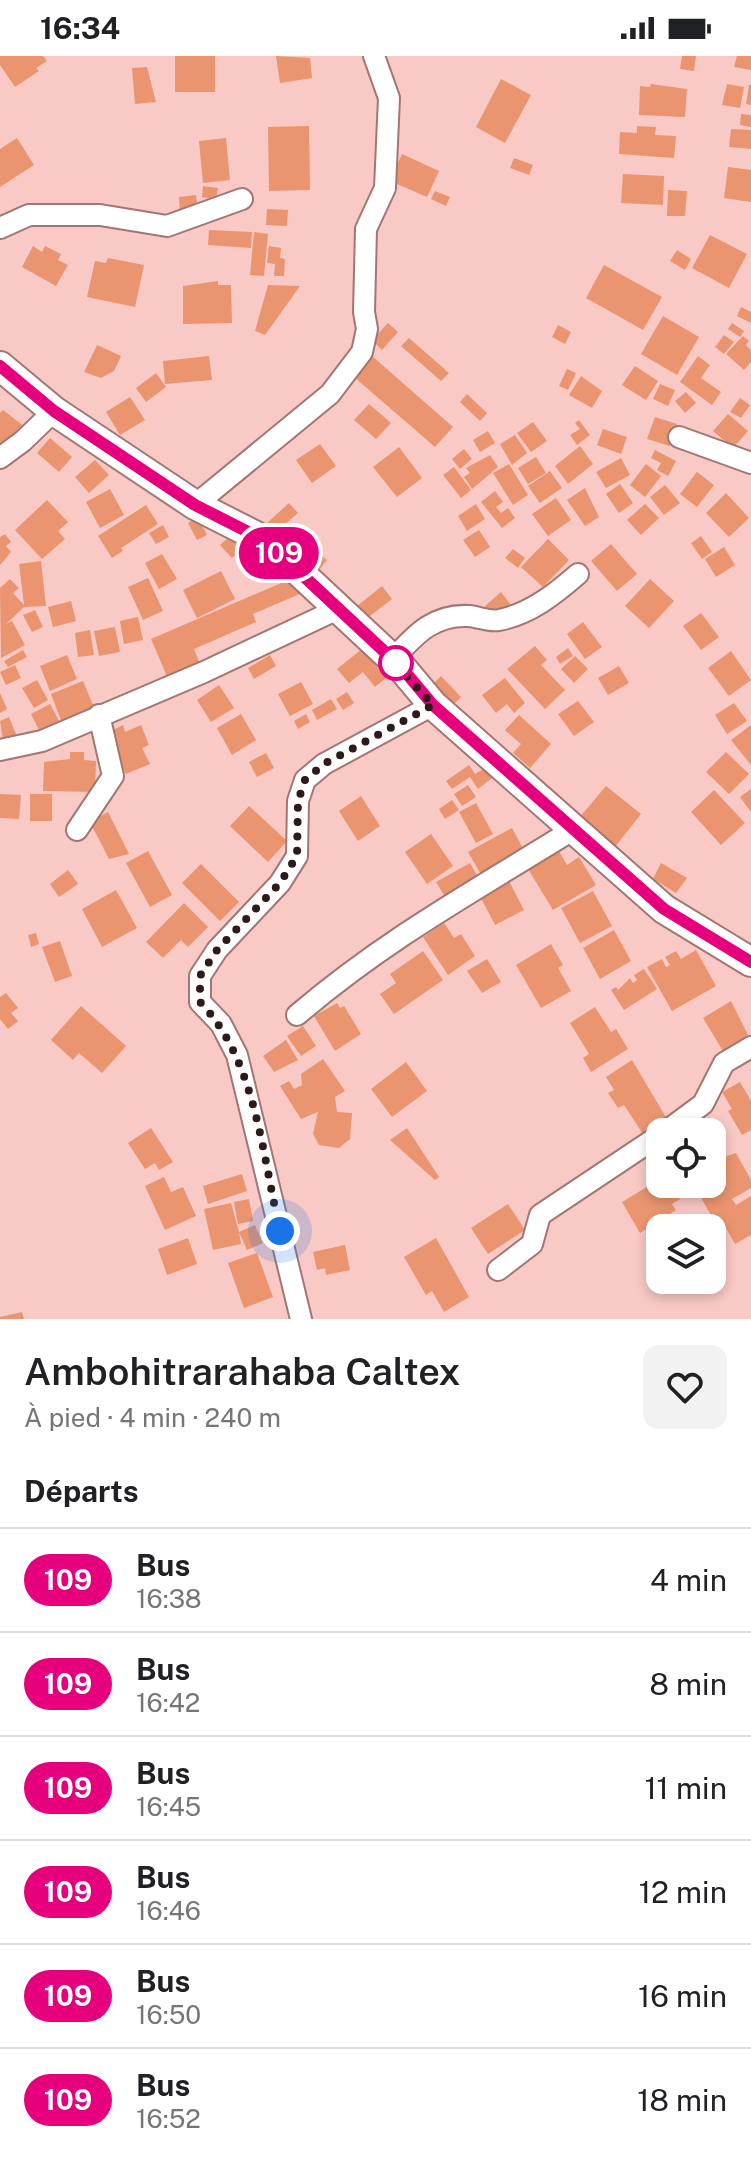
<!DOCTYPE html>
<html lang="fr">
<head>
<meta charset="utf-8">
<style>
  :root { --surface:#fff; --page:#f2f2f2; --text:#202124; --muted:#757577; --line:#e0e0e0 }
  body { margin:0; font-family:"Public Sans",sans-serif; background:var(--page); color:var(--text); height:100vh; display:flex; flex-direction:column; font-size:30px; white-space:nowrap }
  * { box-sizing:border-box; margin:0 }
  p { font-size:26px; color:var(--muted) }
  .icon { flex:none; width:44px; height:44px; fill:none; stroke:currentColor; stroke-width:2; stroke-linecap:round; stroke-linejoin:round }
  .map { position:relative; height:1263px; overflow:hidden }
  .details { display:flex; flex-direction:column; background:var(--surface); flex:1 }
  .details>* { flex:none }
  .badge { padding:0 16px; border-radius:26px; font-size:28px; line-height:52px }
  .buttons { position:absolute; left:646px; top:1062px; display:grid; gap:16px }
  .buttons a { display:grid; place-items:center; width:80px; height:80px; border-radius:16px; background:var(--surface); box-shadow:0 4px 12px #0003; font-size:40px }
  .you { position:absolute; width:40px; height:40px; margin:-20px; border:6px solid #fff; border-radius:50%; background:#1a73e8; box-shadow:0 0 0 12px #1a73e833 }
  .map>.badge { position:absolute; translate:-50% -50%; box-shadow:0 0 0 4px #fff }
  h2 { padding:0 24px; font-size:30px; line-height:72px }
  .round { display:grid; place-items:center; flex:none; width:84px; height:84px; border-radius:16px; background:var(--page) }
  .head { display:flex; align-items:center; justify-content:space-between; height:136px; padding:0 24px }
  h1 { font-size:38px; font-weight:600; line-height:60px }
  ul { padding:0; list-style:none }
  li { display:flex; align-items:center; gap:24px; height:104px; padding:0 24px; border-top:2px solid var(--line) }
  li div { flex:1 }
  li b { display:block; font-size:30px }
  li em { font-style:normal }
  li .badge { min-width:88px; font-weight:700; text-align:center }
  .status { display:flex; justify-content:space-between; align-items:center; height:56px; padding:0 40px; background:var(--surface); direction:ltr }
  .status svg { height:22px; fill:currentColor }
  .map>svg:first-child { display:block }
  .building { fill:#ea956f }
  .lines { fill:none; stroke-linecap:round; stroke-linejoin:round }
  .street-casing { stroke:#a27673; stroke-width:24 }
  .secondary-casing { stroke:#a27673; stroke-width:32 }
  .street { stroke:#fff; stroke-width:20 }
  .secondary { stroke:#fff; stroke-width:28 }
  .line-casing { stroke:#fff; stroke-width:18 }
  .line { stroke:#e6007e; stroke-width:12 }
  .walk { stroke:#2c1b1a; stroke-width:8; stroke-dasharray:0 14.4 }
  .stop-dot { fill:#fff; stroke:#e6007e; stroke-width:4 }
</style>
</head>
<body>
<div class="status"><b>16:34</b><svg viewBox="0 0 49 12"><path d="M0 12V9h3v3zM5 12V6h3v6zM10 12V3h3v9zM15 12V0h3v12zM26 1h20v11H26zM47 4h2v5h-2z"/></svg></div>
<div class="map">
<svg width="751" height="1263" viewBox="0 0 751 1263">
  <rect width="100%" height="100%" fill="#f9c9c5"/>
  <g class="building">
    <polygon points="0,0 43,0 47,5 36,12 39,15 15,31 0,9"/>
    <rect x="175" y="0" width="40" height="36"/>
    <polygon points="276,0 310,2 312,22 280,27"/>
    <polygon points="682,0 696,0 694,15 680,13"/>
    <polygon points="737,0 751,0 751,14 734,11"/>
    <polygon points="147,11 156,46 135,48 132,12"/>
    <polygon points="501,23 531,39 505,87 476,71"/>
    <polygon points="651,28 687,33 685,61 639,59 640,30 650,31"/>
    <polygon points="727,28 744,31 740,52 722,49"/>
    <polygon points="749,29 751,29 751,49 746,48"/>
    <polygon points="741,58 751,59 751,71 740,69"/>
    <polygon points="309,70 310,134 269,135 268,71"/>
    <polygon points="637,70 656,71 655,79 676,80 674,102 619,98 620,76 637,77"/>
    <polygon points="731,73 751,74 751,93 729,91"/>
    <polygon points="17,82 34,109 0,131 0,93"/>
    <polygon points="226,82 230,124 203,127 199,85"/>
    <polygon points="402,98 439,115 427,141 390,125"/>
    <polygon points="514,102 533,109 529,119 510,112"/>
    <polygon points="728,111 751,114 751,146 724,142"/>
    <polygon points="623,118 664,120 663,149 621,147"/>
    <polygon points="203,130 218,132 216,143 202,141"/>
    <polygon points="668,134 687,135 685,160 667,160"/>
    <polygon points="435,135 450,141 446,150 431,143"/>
    <polygon points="196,139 198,157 180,158 179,141"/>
    <polygon points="267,153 288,154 287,170 266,169"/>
    <polygon points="209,174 252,176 251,192 208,189"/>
    <polygon points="254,176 268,178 264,220 250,219"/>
    <polygon points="710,179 747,198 729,232 692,212"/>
    <polygon points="33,190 42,196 45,190 61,198 58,204 68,209 56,230 22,211"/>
    <polygon points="269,190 281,192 280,202 285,203 284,220 274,220 275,208 267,207"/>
    <polygon points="677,194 691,203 685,214 670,205"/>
    <polygon points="108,202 144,209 135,251 87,241 95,205 106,207"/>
    <polygon points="604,209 662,241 643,274 586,242"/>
    <polygon points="218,225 218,229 231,229 232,267 183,268 183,230"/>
    <polygon points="268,229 300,230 265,279 255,275"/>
    <polygon points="741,251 751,256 751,267 737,260"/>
    <polygon points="663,260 699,281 677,319 641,298"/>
    <polygon points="388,267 398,276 382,294 372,284"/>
    <polygon points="732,267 744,275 740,281 728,273"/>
    <polygon points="558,269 571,276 565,288 552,281"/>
    <polygon points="724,279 734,286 724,298 715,291"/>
    <polygon points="743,280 749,285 746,289 751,294 751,306 744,314 726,298"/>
    <polygon points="409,282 449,317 441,325 401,290"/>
    <polygon points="97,289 121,300 114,315 101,322 84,316"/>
    <polygon points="209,300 212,324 165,328 163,305"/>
    <polygon points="372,300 453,371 435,391 354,321"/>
    <polygon points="698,300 710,309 701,322 721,336 712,349 680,326"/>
    <polygon points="635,310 658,325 646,344 622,329"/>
    <polygon points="567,313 576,317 568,334 559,330"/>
    <polygon points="156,317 166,331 146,346 136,332"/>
    <polygon points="581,320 602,335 592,352 569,339"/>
    <polygon points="660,328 675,334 668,350 653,343"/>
    <polygon points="686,336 696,347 685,357 675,345"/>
    <polygon points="467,338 487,357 480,365 460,346"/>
    <polygon points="130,341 145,364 120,379 106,356"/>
    <polygon points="740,342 750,349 741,362 730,356"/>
    <polygon points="369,348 391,367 376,383 354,364"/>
    <polygon points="3,354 25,371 0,392 0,357"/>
    <polygon points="728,358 748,375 733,392 713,375"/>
    <polygon points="655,361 677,368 670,390 647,383"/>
    <polygon points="579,364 590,379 577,389 570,379 580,373 575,367"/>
    <polygon points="533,366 547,385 531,396 517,377"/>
    <polygon points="603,373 627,381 621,398 597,389"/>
    <polygon points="488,375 495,387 480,396 473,384"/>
    <polygon points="515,379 527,397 512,409 500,388"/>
    <polygon points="50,382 72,401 59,416 37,397"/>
    <polygon points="320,388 336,410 312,427 296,404"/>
    <polygon points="580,390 593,408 568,428 555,410"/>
    <polygon points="399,391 422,422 397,441 373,411"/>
    <polygon points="464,393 472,403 460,413 452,403"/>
    <polygon points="655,394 676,405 668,420 657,414 661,407 651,402"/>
    <polygon points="490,399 498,411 472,433 464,421 470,417 466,412"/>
    <polygon points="536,401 546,417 528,428 518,412"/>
    <polygon points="621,402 630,419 606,432 596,416"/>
    <polygon points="95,404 109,419 89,437 75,421"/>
    <polygon points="509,408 528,439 513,449 493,417"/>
    <polygon points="646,408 661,420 645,441 630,429"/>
    <polygon points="454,411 471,434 461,442 443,419"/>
    <polygon points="550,415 562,432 540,447 528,430"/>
    <polygon points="697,416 714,429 697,451 680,438"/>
    <polygon points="620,428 633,447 619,457 606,438"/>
    <polygon points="665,429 680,447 664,459 650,441"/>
    <polygon points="585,432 599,461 585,470 567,444"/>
    <polygon points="110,433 124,459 100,472 86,446"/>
    <polygon points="495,435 503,446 496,451 501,457 508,452 515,462 502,472 481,446"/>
    <polygon points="726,437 749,462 729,481 706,457"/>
    <polygon points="556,442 571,464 548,480 532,458"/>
    <polygon points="47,444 68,466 58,475 65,483 42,503 15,474"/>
    <polygon points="289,447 298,457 276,476 267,467"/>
    <polygon points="476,448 485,463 467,475 458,460"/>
    <polygon points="645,448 659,462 641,479 627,464"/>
    <polygon points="146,449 158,468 121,492 123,495 112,502 98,480"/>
    <polygon points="198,461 207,479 197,484 188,467"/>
    <polygon points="163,469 169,481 156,488 149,477"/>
    <polygon points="479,474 490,491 475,501 463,484"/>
    <polygon points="293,477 327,504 320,513 285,486"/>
    <polygon points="5,478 11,486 6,490 11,496 0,509 0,481"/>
    <polygon points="701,480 712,496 702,503 691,487"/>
    <polygon points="229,481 241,493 232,502 220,489"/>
    <polygon points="548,483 569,504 543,531 521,511"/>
    <polygon points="611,488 637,518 617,535 591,505"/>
    <polygon points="724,491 735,509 716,521 705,503"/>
    <polygon points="513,493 525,502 518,512 505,502"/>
    <polygon points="162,498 177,523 159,533 145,507"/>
    <polygon points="41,505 46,550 24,551 6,568 12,565 25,589 1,602 0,532 10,523 19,532 13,537 24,549 19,508"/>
    <polygon points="221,515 235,543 197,562 183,534"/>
    <polygon points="295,521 302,537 253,558 256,566 194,593 201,611 169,625 151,583"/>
    <polygon points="148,522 163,555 143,564 128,531"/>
    <polygon points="650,523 674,545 649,572 625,550"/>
    <polygon points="382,530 392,543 366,563 356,551"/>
    <polygon points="501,536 511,549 495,562 485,550"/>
    <polygon points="71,545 76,565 53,571 48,551"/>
    <polygon points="35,554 43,571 32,576 23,559"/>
    <polygon points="701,557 719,581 701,594 683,570"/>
    <polygon points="138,561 143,584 124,588 120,565"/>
    <polygon points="583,566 602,591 585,603 567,578"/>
    <polygon points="115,571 120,596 99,600 94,575"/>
    <polygon points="90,574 94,599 78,601 75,577"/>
    <polygon points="535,590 547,604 541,609 565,634 545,653 507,613"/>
    <polygon points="568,592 573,600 560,608 556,601"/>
    <polygon points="362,593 386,622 375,631 363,616 349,627 337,613"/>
    <polygon points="23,594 27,601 8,611 4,605"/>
    <polygon points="731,595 751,624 729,640 708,612"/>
    <polygon points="67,599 77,623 50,635 40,610"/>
    <polygon points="270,599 276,610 254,623 248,612"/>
    <polygon points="575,600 588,613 574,627 561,613"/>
    <polygon points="15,609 21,622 6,629 0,616"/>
    <polygon points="619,610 629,627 608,639 598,622"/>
    <polygon points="441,620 461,641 451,651 431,630"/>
    <polygon points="505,622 525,647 514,657 507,648 496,657 482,639"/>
    <polygon points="37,624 48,644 34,652 22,632"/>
    <polygon points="83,625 95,654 62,667 51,638"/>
    <polygon points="301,626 313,648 290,660 278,638"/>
    <polygon points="219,629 234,652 211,666 197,644"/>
    <polygon points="347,636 354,647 343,654 336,643"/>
    <polygon points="0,637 7,653 0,657"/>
    <polygon points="331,643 337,653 317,664 312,654"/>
    <polygon points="578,645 594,666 574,680 558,658"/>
    <polygon points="734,647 747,665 727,678 715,659"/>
    <polygon points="50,648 62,670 42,680 31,658"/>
    <polygon points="241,658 256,684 232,699 217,672"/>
    <polygon points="306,658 310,666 298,673 294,665"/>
    <polygon points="519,659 551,688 530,712 513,697 521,688 505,674"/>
    <polygon points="9,661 18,683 4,689 0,665"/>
    <polygon points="123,669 125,676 141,669 149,689 142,692 150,708 126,718 110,682 116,680 113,674"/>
    <polygon points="751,669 751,709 731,684"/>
    <polygon points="70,696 84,696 84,704 96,705 95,736 43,735 44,706 70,703"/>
    <polygon points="726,696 749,718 729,738 706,716"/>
    <polygon points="266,697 274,712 257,721 249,706"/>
    <polygon points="469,709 475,718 485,712 492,722 478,733 470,721 452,733 446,725"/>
    <polygon points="468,729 476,741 462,750 454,738"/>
    <polygon points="606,730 641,758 615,791 579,762"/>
    <polygon points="751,733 751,756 740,741"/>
    <polygon points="714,734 745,767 721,789 691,756"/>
    <polygon points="0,738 21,739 19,763 0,762"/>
    <rect x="30" y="738" width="22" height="27"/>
    <polygon points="361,740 380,770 358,785 339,755"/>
    <polygon points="452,744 459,754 445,763 439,753"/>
    <polygon points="476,747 493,778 476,787 459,756"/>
    <polygon points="249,750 287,785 268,806 230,770"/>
    <polygon points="108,756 129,798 109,803 90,766"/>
    <polygon points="512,772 526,798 483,822 468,796"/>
    <polygon points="431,778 453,810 427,828 405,796"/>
    <polygon points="148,795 172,839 150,851 126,807"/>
    <polygon points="559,795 567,809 579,801 596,829 553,854 528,813"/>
    <polygon points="470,807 480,825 447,844 436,826"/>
    <polygon points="661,807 687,822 676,837 653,823"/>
    <polygon points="201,808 239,846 220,865 182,827"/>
    <polygon points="68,814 78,828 59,841 50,828"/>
    <polygon points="508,823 524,854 495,869 479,838"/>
    <polygon points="116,834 137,872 102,891 82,853"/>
    <polygon points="593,835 612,870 580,887 561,852"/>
    <polygon points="184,847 208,871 188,891 181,884 163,902 146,886"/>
    <polygon points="444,867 454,882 461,878 475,900 448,919 423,881"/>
    <polygon points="614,874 631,905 600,923 583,892"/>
    <polygon points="36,877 39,888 31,891 28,879"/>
    <polygon points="60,885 72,920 55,926 42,891"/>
    <polygon points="551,888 563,909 558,912 571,935 541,952 516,909"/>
    <polygon points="696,894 716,930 672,955 647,911 662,903 666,911 670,909 665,901 676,895 681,903"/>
    <polygon points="423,895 443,924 394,958 380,938 396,927 390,918"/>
    <polygon points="487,903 501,926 482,937 467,915"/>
    <polygon points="644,913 657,933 624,954 611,934 616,931 618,934 630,922 633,927 637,924 634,919"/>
    <polygon points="6,937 18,952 11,957 18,965 8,973 0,963 0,941"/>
    <polygon points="731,945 751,985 726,1000 703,962"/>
    <polygon points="337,947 340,952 344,950 361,978 335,995 314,960"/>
    <polygon points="81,950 126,990 102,1017 79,997 73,1004 51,984"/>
    <polygon points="595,951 611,976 616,973 628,993 591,1016 583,1002 589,998 570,967"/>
    <polygon points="303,970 316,990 301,1000 287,980"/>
    <polygon points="286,984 298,1004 274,1016 263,1000"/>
    <polygon points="323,1003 345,1035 335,1041 337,1056 352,1057 350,1083 339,1092 319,1089 313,1078 318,1056 301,1063 280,1030 289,1025 294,1033 302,1029 301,1018"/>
    <polygon points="632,1004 667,1063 643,1078 624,1049 618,1052 608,1037 614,1034 606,1021"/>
    <polygon points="406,1006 427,1035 392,1061 371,1033"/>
    <polygon points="740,1026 751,1045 751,1074 742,1079 728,1055 732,1053 722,1036"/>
    <polygon points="151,1072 173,1106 159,1114 155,1107 145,1113 128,1087"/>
    <polygon points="407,1072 439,1121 435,1124 390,1084"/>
    <polygon points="736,1097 751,1124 751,1132 732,1143 736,1149 751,1140 751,1179 735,1188 719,1160 713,1163 695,1131 712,1128 712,1105"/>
    <polygon points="242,1118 247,1135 208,1148 203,1130"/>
    <polygon points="164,1121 171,1136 183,1131 196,1160 165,1174 145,1130"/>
    <polygon points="660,1123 660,1128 671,1128 680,1143 672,1148 676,1154 640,1177 622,1146"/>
    <polygon points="249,1143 253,1165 238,1168 234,1146"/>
    <polygon points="231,1147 239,1176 255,1169 263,1187 247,1194 239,1176 241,1188 213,1194 204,1153"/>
    <polygon points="508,1148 525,1174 488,1198 471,1172"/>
    <polygon points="188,1182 197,1208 167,1219 158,1193"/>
    <polygon points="436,1182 469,1241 444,1256 432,1235 426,1239 404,1201"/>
    <polygon points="345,1189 350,1214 326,1219 325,1212 317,1214 313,1196"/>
    <polygon points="257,1197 273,1241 244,1252 228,1207"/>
    <polygon points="22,1256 24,1263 0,1263 0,1261"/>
  </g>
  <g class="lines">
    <defs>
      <g id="street">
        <polyline points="0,172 29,159 100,159 167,170 242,143"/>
        <polyline points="679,381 751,407"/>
        <polyline points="0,402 23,385 54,355"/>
        <polyline points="195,449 330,338 362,296 367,273 364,256 366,173 385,132 389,42 374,0"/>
        <path d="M392,604C415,579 433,558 469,560C479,561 489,566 499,564C530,558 555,538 578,518"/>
        <polyline points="0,694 42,685 204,616 338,553"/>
        <polyline points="77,774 113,720 99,659"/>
        <path d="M297,959C386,883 476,834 574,773"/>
        <polyline points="665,1076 703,1048 724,1007 751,991"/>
        <polyline points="498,1214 532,1188 540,1159 660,1079"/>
        <polyline points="301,1263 237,999 221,968 200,946 200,920 217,894 280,827 297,800 298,745 305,724 324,708 433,649"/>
      </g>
      <polyline id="secondary" points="0,310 54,355 195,449 266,485 402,612 433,649 664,853 751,906"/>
    </defs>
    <use href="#street" class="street-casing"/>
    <use href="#secondary" class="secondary-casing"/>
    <use href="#street" class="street"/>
    <use href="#secondary" class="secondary"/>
  </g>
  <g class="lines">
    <defs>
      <polyline id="line" points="0,310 54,355 195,449 266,485 402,612 433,649 664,853 751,906"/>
    </defs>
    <use href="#line" class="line-casing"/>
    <use href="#line" class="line"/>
    <path class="walk" d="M280,1175C262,1098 256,1004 200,946V920L217,894L280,827L297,800L298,745L305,724L324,708L433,649L392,604L396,607"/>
  </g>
  <circle class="stop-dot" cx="396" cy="607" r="16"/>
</svg>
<div class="buttons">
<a><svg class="icon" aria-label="locate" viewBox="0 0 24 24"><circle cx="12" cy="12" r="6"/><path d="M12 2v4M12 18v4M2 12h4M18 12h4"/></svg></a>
<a><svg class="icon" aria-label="layers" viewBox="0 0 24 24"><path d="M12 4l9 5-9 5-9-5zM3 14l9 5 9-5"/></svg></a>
</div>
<div class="you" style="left:280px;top:1175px"></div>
<b class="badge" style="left:279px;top:497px;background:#e6007e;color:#fff">109</b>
</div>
<section class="details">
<div class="head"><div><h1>Ambohitrarahaba Caltex</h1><p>À pied · 4 min · 240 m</p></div><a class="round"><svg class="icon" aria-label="heart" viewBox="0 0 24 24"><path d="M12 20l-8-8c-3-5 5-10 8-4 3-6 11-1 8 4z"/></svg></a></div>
<h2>Départs</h2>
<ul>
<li><span class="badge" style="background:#e6007e;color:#fff">109</span><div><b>Bus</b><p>16:38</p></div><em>4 min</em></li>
<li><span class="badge" style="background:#e6007e;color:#fff">109</span><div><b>Bus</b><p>16:42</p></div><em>8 min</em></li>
<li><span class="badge" style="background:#e6007e;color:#fff">109</span><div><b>Bus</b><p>16:45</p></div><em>11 min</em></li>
<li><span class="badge" style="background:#e6007e;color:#fff">109</span><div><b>Bus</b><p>16:46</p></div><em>12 min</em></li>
<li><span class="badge" style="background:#e6007e;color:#fff">109</span><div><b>Bus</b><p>16:50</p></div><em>16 min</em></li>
<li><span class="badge" style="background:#e6007e;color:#fff">109</span><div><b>Bus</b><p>16:52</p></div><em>18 min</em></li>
</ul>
</section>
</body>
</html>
